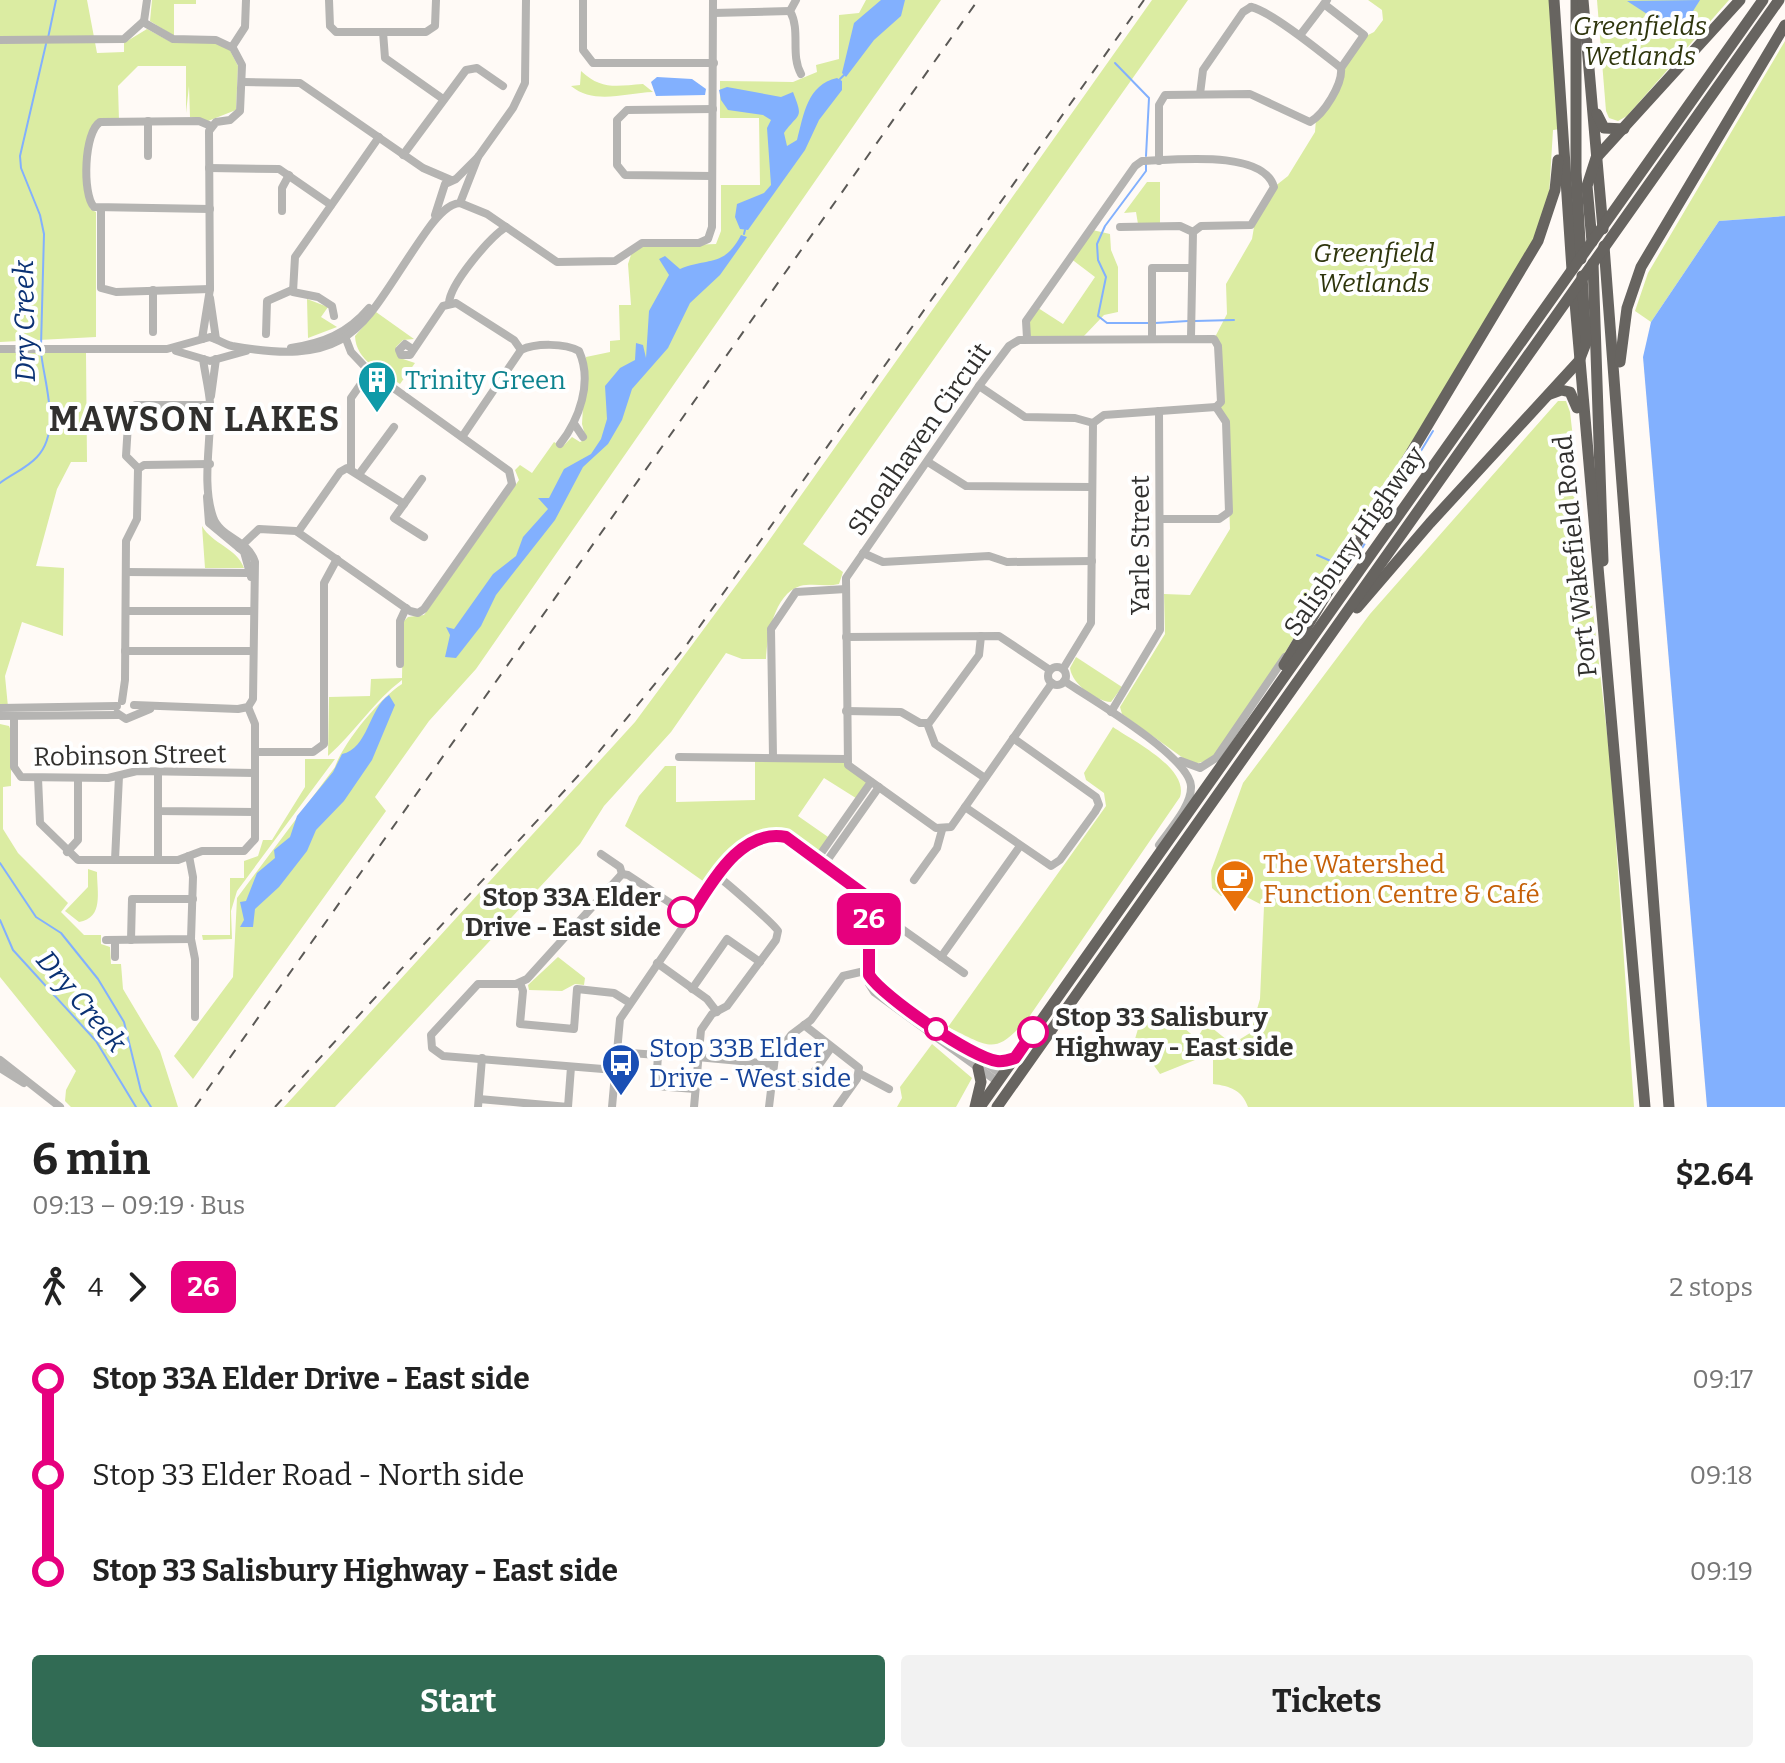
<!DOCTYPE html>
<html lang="en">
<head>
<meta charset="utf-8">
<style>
  :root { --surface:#fff; --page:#f2f2f2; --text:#222; --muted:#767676; --accent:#316b54 }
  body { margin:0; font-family:Bitter,serif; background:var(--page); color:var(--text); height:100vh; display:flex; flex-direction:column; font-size:30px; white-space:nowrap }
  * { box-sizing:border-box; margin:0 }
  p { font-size:26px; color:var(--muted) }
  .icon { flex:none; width:44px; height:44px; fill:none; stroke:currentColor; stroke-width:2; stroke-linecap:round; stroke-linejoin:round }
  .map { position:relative; height:1107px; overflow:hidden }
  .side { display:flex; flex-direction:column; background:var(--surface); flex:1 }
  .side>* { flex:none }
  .badge { padding:0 16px; border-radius:12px; font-size:28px; line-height:52px }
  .map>.badge { position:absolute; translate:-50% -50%; box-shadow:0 0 0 4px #fff }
  .legs { display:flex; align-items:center; gap:12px; height:88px; padding:0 32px; font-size:26px }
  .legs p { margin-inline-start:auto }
  .overview { display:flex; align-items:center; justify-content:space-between; height:136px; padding:0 32px }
  h1 { font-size:44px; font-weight:700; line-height:60px }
  .primary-button { display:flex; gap:16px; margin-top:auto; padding:16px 32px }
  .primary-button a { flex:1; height:92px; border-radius:8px; background:var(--accent); color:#fff; font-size:32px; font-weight:700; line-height:92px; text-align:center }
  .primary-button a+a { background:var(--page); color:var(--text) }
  ul { padding:0 32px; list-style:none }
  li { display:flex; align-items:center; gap:28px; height:96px; font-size:30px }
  li i { display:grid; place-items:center; width:12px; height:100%; margin:0 10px; background:currentColor }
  li i::after { content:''; width:20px; height:20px; margin:-10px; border:6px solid; border-radius:50%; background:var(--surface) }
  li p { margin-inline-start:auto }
  li:first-child i { background:linear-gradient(#0000 50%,currentColor 0) }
  li:last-child i { background:linear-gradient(currentColor 50%,#0000 0) }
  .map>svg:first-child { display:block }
  .green { fill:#dbeca2 }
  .water { fill:#82b0fe }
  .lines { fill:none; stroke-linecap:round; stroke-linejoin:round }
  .stream { stroke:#82b0fe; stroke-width:2 }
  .minor { stroke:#b5b4b2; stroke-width:8 }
  .highway { stroke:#676460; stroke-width:11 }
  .rail { stroke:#5b5956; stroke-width:2; stroke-dasharray:10 10; stroke-linecap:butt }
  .line-1-casing { stroke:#fff; stroke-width:18 }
  .line-1 { stroke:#e6007e; stroke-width:12 }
  .stop-1-dot { fill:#fff; stroke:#e6007e; stroke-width:4 }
  .labels { text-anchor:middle; stroke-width:8; stroke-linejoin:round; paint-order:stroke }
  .park-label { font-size:26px; font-style:italic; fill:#2e350c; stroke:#fff }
  .culture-label { font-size:26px; fill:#0d838f; stroke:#fff; text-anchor:start }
  .street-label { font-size:26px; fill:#31302e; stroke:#fff }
  .food-label { font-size:26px; fill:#c56008; stroke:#fff; text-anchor:start }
  .stop-label { font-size:26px; font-weight:bold; fill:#31302e; stroke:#fff; text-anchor:end }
  .transit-label { font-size:26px; fill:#164399; stroke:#fff; text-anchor:start }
  .water-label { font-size:28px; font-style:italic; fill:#0b3275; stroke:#fff }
  .district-label { font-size:34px; font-weight:bold; letter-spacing:2px; fill:#31302e; stroke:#fff }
</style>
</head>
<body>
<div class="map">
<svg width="1785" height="1107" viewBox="0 0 1785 1107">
  <rect width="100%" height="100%" fill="#fffaf6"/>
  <g class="green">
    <polygon points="0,0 87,0 97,53 124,52 124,43 147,29 173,43 215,43 230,50 238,66 236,110 208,121 190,117 189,86 186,113 186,66 138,66 118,86 119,121 100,122 89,135 90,209 96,212 96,337 0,342"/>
    <polygon points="152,0 196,0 196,4 174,4 174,36 150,21"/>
    <path d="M866,0H941L476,669L429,721L375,797L386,811L193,1079L174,1056L233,977L237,898L335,767C343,743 380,698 402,684V680C374,701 355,732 328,756L329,697L370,696L371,679L402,678L403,622L408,617L424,615L519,480L515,470L520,465L532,473L554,442L562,447L572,437L580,442L586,439L582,424L586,357L610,352V341L620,340L619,305H631L628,264L632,252L642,247L716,244L721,231V185H760L759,118H720V81L793,82L817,72L816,65L839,59V15L859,13Z"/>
    <path d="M1152,0H1188L803,544L843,572L839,584C827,587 813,583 800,586C774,594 767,637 766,659H742L726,653L671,732L604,806L580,844L335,1107H284L635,722L763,549Z"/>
    <path d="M1368,0H1554L1560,129L1553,130L1549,195L1538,232L1260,694C1245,715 1221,768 1190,763L1122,714L1120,707L1165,634L1164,594L1190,595L1230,529L1226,422L1216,407L1221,402L1214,339L1227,314L1226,284L1252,239L1255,221L1274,187L1288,176L1315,132L1316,119L1342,72L1364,37L1374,32L1383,20L1382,10Z"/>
    <polygon points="1597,0 1729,0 1627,116 1618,121 1609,118 1606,111"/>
    <polygon points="1785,41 1785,216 1719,221 1651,322 1635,311 1648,273"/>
    <path d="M581,71C601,90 616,86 643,84L653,92C625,93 594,105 571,86L580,85Z"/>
    <polygon points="1147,182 1160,182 1160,225 1138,224 1136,212 1124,213"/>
    <polygon points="1088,229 1110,234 1111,250 1118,267 1118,312 1104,315 1083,337 1027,338 1025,326 1035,306 1063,324 1095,277 1070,258"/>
    <polygon points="307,299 328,307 321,317 337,327 308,338"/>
    <path d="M376,312L414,339L403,340L396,347L400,358L415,363L400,384C381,371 356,361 355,336Z"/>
    <polygon points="0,349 86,353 87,462 71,462 57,489 36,566 64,568 63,636 22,622 5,676 8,707 0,708"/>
    <path d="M1558,401H1566L1570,412L1611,768L1634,1107H1248C1242,1090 1230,1086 1213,1084V1056L1250,1033L1260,999L1264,906L1235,891L1221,896L1212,888L1211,871L1243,783L1370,614Z"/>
    <path d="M202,526C212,544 237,548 244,568H205Z"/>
    <path d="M1076,657L1122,687L1111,702C1095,701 1072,684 1070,668Z"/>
    <polygon points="0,724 9,726 11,731 11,786 3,787 3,829 18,853 68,903 61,912 84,935 101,935 101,944 110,947 111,964 121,964 123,989 160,1051 178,1107 71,1107 65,1101 66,1090 76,1071 0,977"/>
    <path d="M1113,727C1133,741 1189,768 1180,797L1029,1017C995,1056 991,1048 948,1027L1106,806L1104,793L1086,780L1084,773Z"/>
    <polygon points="755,758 846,759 871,782 859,800 824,778 798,816 831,839 817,859 786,837 737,852 710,886 625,826 639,796 665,766 676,766 676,802 755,800"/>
    <polygon points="305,759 335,759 237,891 231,911 232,939 203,940 202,935 230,935 230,878 244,878 244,861 258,856 263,840 272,840 305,787"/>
    <path d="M88,869L97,872C97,892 104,918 79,922L65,911L88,887Z"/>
    <polygon points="558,957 585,978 584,985 575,984 562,991 529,990 528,985"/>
    <polygon points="1154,1013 1184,1028 1197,1039 1206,1023 1227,1040 1210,1054 1160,1074 1135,1039 1140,1022"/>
    <polygon points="932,1044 972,1078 956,1107 897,1107 902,1098 900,1087"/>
  </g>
  <g class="water">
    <polygon points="881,0 905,0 901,16 874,40 846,77 842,73 854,23"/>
    <polygon points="1700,0 1688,19 1664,25 1627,1"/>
    <polygon points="657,77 692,79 706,89 705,95 656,96 651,82"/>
    <path d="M837,78L842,81V90L819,120L805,150L748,230L740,229L735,217L737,204L764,193L771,185L767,128L771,120L763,115L728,110L721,100L719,90L727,87L781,97L793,92C804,120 799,112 784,133L787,146L797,140C804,114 807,85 837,78Z"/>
    <polygon points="1785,216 1785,1107 1707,1107 1643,357 1651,322 1719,221"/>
    <path d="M741,235L747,237L720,275L690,303L668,348L632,389L622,420L608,444L583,467L555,520L496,595L481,626L456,658L445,657L450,635L446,627L454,629L493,574L516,556L523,537L548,509L538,498H549L564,469L591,454L601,439L607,419L605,386L620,368L635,360L636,343L643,345L646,358L649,311L669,275L659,259L665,256L680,269C708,257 724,268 741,235Z"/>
    <path d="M389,695L395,705L372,760L344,801L316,830L307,851L279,887L255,909L253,927H240L244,920L240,902L246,901L257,873L275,858L274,850L290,837L297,816L333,772L342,754C368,749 369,708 389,695Z"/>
  </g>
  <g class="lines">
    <g class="stream">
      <polyline points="48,38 56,0"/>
      <polyline points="1115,63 1149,98 1146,156"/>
      <polyline points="840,79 844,75"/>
      <polyline points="1146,162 1146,171 1105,226 1097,244 1098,260 1106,277 1098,316 1107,323 1148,323"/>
      <polyline points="744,234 745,230"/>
      <polyline points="1195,321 1234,320"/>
      <polyline points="1155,323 1188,321"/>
      <polyline points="41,346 44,234 40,215 21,168 20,156 46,44"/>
      <path d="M0,483C12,474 27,468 37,457C62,431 44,383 41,352"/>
      <polyline points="1317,555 1333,562"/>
      <polyline points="1350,568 1433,431"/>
      <polyline points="0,863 36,917 61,933 98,979 124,1022 141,1091 151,1107"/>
      <polyline points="0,920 13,950 96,1041 136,1107"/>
    </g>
    <g class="minor">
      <polyline points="329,0 330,26 336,32 426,32 435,26 436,0"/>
      <polyline points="583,0 583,50 593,63 714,63"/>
      <path d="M796,0L790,11C801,31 790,54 801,74"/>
      <polyline points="1324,4 1364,35 1341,68"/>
      <path d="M1251,7C1271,11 1322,53 1341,68"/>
      <polyline points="713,13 790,11"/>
      <polyline points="143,22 173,39 216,40 233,48 242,65 240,111 230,120 216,122 209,131 210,289 202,339"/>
      <polyline points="383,32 385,58 443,99"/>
      <polyline points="1301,34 1327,0"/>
      <polyline points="0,40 124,39 144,21 147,0"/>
      <polyline points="232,47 245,27 246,0"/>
      <polyline points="243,82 300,83 423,168 451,180"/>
      <polyline points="1200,94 1203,70 1243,12 1251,7"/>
      <polyline points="403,155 466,70 477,68 503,86"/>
      <polyline points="148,156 148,121"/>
      <path d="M1159,161V105L1165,95L1250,94L1310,122C1324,114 1343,84 1341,68"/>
      <polyline points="209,168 279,169 331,205"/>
      <polyline points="712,176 625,175 617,165 617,120 627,110 713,109"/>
      <polyline points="460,203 487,214 557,262 615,261 642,243 699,243 708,239 712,227 713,0"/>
      <polyline points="101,209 101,288 116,292 210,289"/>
      <path d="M210,209L94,207C82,194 84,132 100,122L199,121L211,126"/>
      <polyline points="282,211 282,188 289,175"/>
      <polyline points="435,215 445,184 456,179 478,157 513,108 525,83 526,0"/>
      <polyline points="1120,227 1180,226 1193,232"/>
      <polyline points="153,290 153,332"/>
      <polyline points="210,298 216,339"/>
      <path d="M449,303C450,284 489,238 506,227"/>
      <polyline points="334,316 332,306 318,297 293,292 295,257 379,137"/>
      <polyline points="266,334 267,301 292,290"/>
      <polyline points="1152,337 1152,268 1191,268"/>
      <path d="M1027,338L1026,321L1135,166L1142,161C1173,160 1263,149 1274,187L1251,225L1201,226L1193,232L1191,337"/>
      <path d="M291,348C323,343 347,334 369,308"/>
      <polyline points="411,348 405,344 399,350 401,355 410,355 443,306 456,303 514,340 521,350"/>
      <path d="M0,349H167L210,337C218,339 223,344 232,346C361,369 362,321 428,229C436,218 447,204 460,203L478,157"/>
      <polyline points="176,351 210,361 246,351"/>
      <polyline points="979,386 1025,417 1075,418 1093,423"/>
      <polyline points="211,396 216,359"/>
      <polyline points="575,425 583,437"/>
      <path d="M462,437L521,350C535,343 565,343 579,351C593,382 579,420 560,444"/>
      <polyline points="928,462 966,486 1092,487"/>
      <polyline points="138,468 126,456 129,408 136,405 210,405"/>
      <polyline points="351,468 351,398 370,371"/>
      <polyline points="360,473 394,427"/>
      <polyline points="422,479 394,518 424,537"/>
      <polyline points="207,497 209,523 244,552 251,577"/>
      <polyline points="1160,519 1219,519 1229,512 1226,422 1216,407"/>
      <polyline points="298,532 340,472 347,468 404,504"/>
      <polyline points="239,548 259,529 296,531 410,611 418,613 424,609 512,484 509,471 367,369 351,352 346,339"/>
      <polyline points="863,553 883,562 989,556 1007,562 1092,561"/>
      <polyline points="126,572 250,573"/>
      <polyline points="126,611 253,611"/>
      <polyline points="846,637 999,636 1050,670"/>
      <polyline points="125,651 253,651"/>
      <polyline points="400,664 400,621 406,608"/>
      <circle cx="1057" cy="676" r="9"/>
      <polyline points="1063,669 1091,623 1093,423 1104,415 1216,407"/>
      <path d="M1064,681C1090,698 1189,756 1191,786C1192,806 1170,829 1159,845"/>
      <polyline points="1052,683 951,827 936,828 848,765 846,578 979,386 1009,346 1019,340 1214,339 1218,346 1221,402 1216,407"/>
      <polyline points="122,701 125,680 126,541 137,519 138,469 144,465 210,464"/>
      <path d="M134,705L238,709L248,707L253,699L255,562C248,539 220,538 213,517C201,482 212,439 210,403C209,389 205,374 203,359"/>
      <polyline points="0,708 117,706"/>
      <polyline points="846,711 901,712 920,723 929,723 979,655 981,636"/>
      <polyline points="1111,712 1160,630 1159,411"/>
      <polyline points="117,713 126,719 150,709"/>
      <polyline points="0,716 118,715"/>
      <polyline points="14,716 14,767 21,777 108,778 137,771 255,773"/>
      <polyline points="927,723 935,744 985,778"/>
      <polyline points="255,752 313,752 324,744 324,583 337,559"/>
      <polyline points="679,757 846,759"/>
      <polyline points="773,757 771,629 796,592 846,589"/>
      <polyline points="1181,761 1200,768 1216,758 1285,657"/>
      <polyline points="158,772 158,811 255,812"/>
      <polyline points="38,778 40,823 78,860 178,860 202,851 244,851 255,839 255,724 248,707"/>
      <polyline points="965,807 1051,866 1060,860 1095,812 1099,805 1096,797 1013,738"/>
      <polyline points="67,852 78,840 78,778"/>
      <polyline points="601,854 620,867 622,874"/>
      <polyline points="817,859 871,782"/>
      <polyline points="115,860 119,776"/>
      <polyline points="158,860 158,811"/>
      <polyline points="824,865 879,787"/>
      <polyline points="914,880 937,848 942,830"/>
      <polyline points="902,929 964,973"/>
      <polyline points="191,939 195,959 195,1017"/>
      <polyline points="106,940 191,939 193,877 189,856"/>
      <polyline points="131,940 132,899 193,899"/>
      <polyline points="115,957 115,940"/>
      <polyline points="941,957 1020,846"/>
      <polyline points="657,963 707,999 717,1012"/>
      <polyline points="870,975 884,991 1002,1075"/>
      <polyline points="520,983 523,991 520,1024 574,1029 577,989 614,993 630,1003"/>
      <polyline points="692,989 727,939 760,962"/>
      <polyline points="804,1025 859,1068 857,1079 837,1107"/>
      <polyline points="616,1052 658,1055 656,1086 695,1089"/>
      <polyline points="697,1057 773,1064"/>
      <polyline points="0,1060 60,1107"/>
      <polyline points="0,1068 24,1083"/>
      <polyline points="615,1070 443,1056 432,1048 431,1035 478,984 516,984 527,979 622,874 628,875 690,916"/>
      <polyline points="859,1073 889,1089"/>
      <polyline points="771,1083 804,1086 831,1048"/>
      <polyline points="479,1099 568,1107 571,1067"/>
      <polyline points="478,1107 482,1058"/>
      <polyline points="612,1107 620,1019 730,858 777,836 799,846 865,895 869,906 869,984 874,992 998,1082"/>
      <path d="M694,1107L701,1030L712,1014L727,1006L776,940L778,931C776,926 725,881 717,876"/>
      <polyline points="769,1107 775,1057 791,1035 811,1020 843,976 869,970"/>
    </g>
    <g class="highway">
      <polyline points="1554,0 1572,270"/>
      <polyline points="1576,0 1576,172 1581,259"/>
      <polyline points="1583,0 1603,229"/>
      <polyline points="1597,114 1604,128 1624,129"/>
      <polyline points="1592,242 1587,186 1596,158 1740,0"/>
      <polyline points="1604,246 1669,1107"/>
      <polyline points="1593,263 1603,561"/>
      <polyline points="1574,291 1645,1107"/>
      <polyline points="1620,362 1627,308 1641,267 1785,25"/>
      <polyline points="1550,394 1561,390 1570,392 1577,408"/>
      <polyline points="1357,608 1430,523 1579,361 1586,343 1582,276"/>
      <polyline points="1284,665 1538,241 1555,190 1558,160"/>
      <polyline points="968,1051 996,1061 1014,1058"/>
      <polyline points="975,1107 981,1082 978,1068"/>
      <polyline points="980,1107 1763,0"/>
      <polyline points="997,1107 1779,0"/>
    </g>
    <g class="rail">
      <polyline points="195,1107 978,0"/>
      <polyline points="275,1107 588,765 683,650 1144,0"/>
    </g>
  </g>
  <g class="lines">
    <defs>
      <path id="line-1" d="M683,912L690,916C711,885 739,828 786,837L865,895L869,906V975C883,997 971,1057 997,1061C1004,1062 1009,1060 1015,1058L1033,1032"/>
    </defs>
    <use href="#line-1" class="line-1-casing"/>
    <use href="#line-1" class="line-1"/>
  </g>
  <defs>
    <symbol id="building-pin" viewBox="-11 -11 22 30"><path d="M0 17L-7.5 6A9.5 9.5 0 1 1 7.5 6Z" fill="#0f9aa8" stroke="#fff"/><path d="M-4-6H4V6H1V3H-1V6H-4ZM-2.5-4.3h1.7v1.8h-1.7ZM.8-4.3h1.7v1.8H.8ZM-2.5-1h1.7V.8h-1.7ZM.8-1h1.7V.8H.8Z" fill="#fff"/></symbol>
    <symbol id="cafe-pin" viewBox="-11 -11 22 30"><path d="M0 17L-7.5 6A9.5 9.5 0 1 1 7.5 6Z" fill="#e8710a" stroke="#fff"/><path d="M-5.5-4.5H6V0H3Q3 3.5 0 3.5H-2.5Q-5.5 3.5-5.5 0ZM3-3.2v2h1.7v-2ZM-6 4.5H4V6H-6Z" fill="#fff"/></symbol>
    <symbol id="bus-pin" viewBox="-11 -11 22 30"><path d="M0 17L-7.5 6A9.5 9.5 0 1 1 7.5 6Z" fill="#1a4fb4" stroke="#fff"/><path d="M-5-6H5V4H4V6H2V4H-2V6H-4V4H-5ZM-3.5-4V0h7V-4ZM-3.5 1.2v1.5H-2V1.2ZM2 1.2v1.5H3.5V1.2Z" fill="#fff"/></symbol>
  </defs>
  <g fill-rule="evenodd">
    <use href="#building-pin" x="355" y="358" width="44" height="60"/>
    <use href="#cafe-pin" x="1213" y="857" width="44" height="60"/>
    <use href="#bus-pin" x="599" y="1041" width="44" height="60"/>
  </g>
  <g class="stop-1-dot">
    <circle cx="683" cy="912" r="14"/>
    <circle cx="936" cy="1029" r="10"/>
    <circle cx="1033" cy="1032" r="14"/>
  </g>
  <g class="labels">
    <g class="park-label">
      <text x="1640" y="35">Greenfields<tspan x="1640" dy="30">Wetlands</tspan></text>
      <text x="1374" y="262">Greenfield<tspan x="1374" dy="30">Wetlands</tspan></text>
    </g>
    <g class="culture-label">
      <text x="405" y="389">Trinity Green</text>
    </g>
    <g class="street-label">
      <text transform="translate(919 439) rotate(-55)" y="9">Shoalhaven Circuit</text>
      <text transform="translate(1354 541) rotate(-55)" y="9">Salisbury Highway</text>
      <text transform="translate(1140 545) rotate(-90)" y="9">Yarle Street</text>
      <text transform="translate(1575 556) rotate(-96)" y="9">Port Wakefield Road</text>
      <text transform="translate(130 755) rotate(-1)" y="9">Robinson Street</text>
    </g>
    <g class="food-label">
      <text x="1263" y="873">The Watershed<tspan x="1263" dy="30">Function Centre &amp; Café</tspan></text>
    </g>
    <g class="stop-label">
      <text x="661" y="906">Stop 33A Elder<tspan x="661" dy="30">Drive - East side</tspan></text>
      <text x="1055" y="1026" text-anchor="start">Stop 33 Salisbury<tspan x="1055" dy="30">Highway - East side</tspan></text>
    </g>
    <g class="transit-label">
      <text x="649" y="1057">Stop 33B Elder<tspan x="649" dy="30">Drive - West side</tspan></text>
    </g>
    <g class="water-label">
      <text transform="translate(24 321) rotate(-91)" y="10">Dry Creek</text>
      <text transform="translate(82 1001) rotate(50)" y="10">Dry Creek</text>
    </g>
    <g class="district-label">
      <text x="195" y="431">MAWSON LAKES</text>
    </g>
  </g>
</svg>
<b class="badge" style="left:869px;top:919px;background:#e6007e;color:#fff">26</b>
</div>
<section class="side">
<div class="overview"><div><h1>6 min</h1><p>09:13 – 09:19 · Bus</p></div><b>$2.64</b></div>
<div class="legs"><svg class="icon" aria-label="walk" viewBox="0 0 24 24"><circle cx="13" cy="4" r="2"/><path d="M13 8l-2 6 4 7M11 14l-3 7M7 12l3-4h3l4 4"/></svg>4<svg class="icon" aria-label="forward" viewBox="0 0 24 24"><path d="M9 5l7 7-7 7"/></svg><b class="badge" style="background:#e6007e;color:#fff">26</b><p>2 stops</p></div>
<ul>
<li><i style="color:#e6007e"></i><b>Stop 33A Elder Drive - East side</b><p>09:17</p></li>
<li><i style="color:#e6007e"></i><span>Stop 33 Elder Road - North side</span><p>09:18</p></li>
<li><i style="color:#e6007e"></i><b>Stop 33 Salisbury Highway - East side</b><p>09:19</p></li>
</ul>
<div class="primary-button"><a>Start</a><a>Tickets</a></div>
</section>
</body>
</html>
